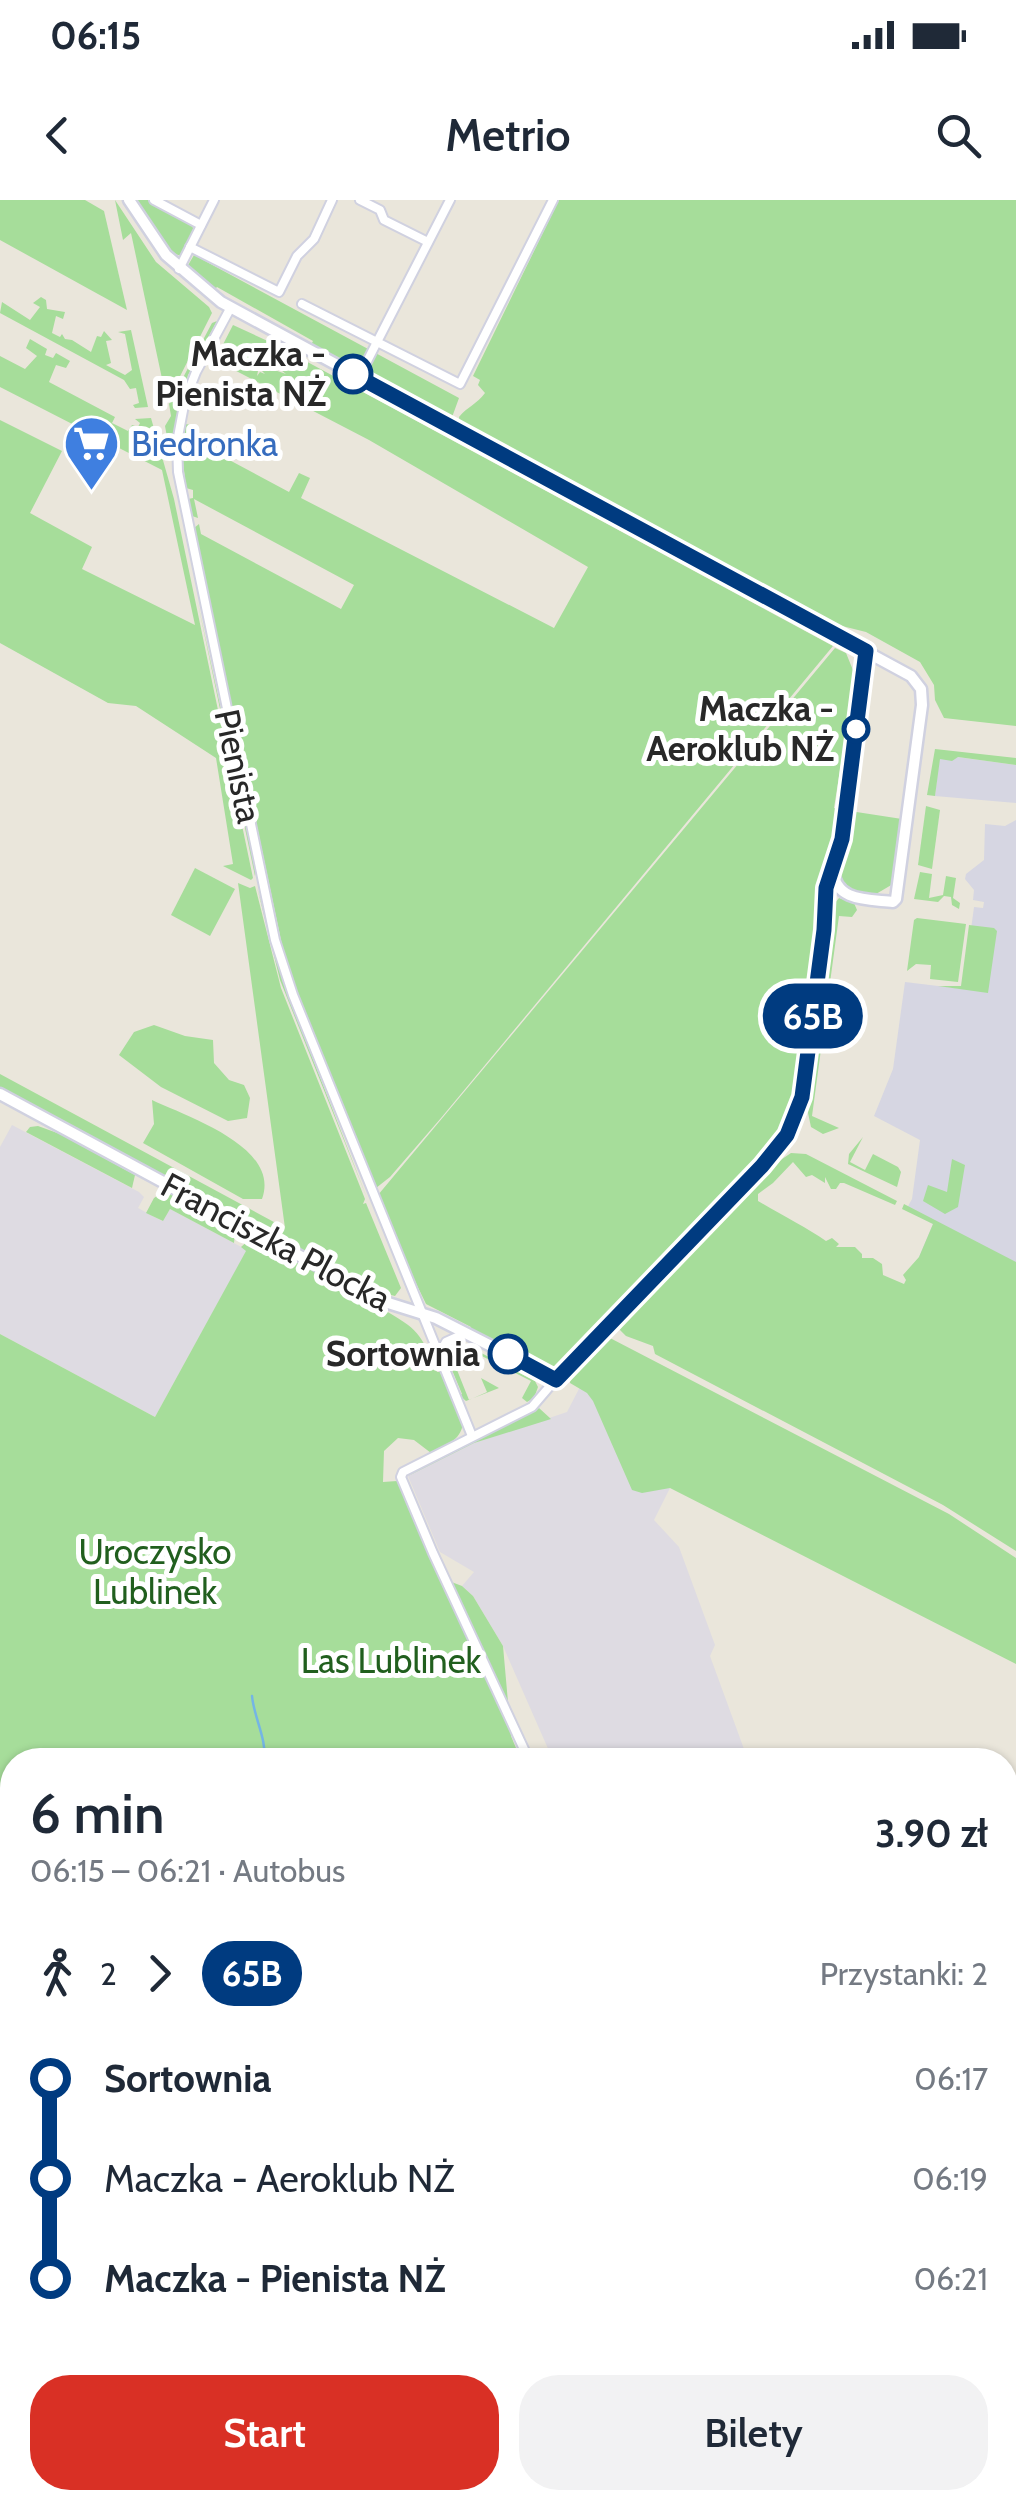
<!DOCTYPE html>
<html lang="pl">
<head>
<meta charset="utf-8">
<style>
  :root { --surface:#fff; --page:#f2f2f3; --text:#1f2937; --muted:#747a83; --accent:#d93025 }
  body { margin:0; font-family:Cabin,sans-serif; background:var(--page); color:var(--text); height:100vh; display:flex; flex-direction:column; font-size:38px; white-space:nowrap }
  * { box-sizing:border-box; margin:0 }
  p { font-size:32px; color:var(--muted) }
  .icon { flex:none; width:55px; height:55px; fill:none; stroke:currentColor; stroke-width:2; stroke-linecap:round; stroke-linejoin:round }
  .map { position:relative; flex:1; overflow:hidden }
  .drawer { position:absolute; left:0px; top:1548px; width:1018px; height:762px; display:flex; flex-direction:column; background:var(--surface); border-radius:40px 40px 0 0; box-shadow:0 2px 8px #0004 }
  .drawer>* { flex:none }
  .badge { padding:0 20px; border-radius:32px; font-size:35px; line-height:65px }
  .map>.badge { position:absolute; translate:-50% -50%; box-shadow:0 0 0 5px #fff }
  .legs { display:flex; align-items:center; gap:15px; height:110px; padding:0 30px; font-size:32px }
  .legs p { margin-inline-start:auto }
  .overview { display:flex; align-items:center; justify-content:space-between; height:170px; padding:0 30px }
  h1 { font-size:55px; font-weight:600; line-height:75px }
  .button { display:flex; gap:20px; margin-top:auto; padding:20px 30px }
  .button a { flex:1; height:115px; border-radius:40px; background:var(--accent); color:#fff; font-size:40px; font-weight:600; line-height:115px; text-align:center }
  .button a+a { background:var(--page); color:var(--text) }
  ul { padding:0 30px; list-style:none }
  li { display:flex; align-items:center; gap:35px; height:100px; font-size:38px }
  li i { display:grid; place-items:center; width:15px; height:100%; margin:0 12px; background:currentColor }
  li i::after { content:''; width:25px; height:25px; margin:-12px; border:8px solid; border-radius:50%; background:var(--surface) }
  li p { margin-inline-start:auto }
  li:first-child i { background:linear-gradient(#0000 50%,currentColor 0) }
  li:last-child i { background:linear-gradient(currentColor 50%,#0000 0) }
  .status { display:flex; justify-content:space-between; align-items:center; height:70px; padding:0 50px; background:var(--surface); direction:ltr }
  .status svg { height:28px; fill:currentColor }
  header { display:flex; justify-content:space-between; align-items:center; height:130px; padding:0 30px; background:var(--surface); font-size:45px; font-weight:600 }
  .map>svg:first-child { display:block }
  .industrial { fill:#dedbe2 }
  .airport { fill:#d6d6e2 }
  .green { fill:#a6dd9a }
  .water { fill:#74b5e5 }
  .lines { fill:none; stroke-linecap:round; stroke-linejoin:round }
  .stream { stroke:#74b5e5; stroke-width:2.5 }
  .minor-casing { stroke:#d0d1e0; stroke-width:12 }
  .tertiary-casing { stroke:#d0d1e0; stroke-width:15 }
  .minor { stroke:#fff; stroke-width:8 }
  .tertiary { stroke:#fff; stroke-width:10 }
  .line-1-casing { stroke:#fff; stroke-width:22 }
  .line-1 { stroke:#003b80; stroke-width:15 }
  .stop-1-dot { fill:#fff; stroke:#003b80; stroke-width:5 }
  .labels { text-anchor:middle; stroke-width:10; stroke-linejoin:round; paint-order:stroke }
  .stop-label { font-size:35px; font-weight:bold; fill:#282828; stroke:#fff; text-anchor:end }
  .shop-label { font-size:35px; fill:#366cbe; stroke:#fff; text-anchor:start }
  .street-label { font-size:35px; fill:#282828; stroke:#fff }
  .park-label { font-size:35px; fill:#215f1e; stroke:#fff }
</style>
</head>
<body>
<div class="status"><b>06:15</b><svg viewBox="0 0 49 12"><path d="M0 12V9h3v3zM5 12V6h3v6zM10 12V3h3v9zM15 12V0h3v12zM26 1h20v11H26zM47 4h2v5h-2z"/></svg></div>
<header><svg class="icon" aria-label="back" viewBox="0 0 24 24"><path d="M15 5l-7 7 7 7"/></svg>Metrio<svg class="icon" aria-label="search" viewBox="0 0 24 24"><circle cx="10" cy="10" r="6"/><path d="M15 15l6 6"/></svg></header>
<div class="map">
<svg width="1016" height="2309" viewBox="0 0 1016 2309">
  <rect width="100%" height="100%" fill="#eae6db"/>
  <g class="industrial">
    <polygon points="12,925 139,992 144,997 138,1008 162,1021 170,1009 247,1050 155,1217 0,1134 0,947"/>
    <polygon points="581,1185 670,1288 654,1320 679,1347 715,1445 710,1456 748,1560 553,1560 503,1446 473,1396 462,1386 474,1372 440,1352 408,1276 474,1243 567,1212"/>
  </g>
  <g class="airport">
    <polygon points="957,557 1016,565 1016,603 935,596 939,559"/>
    <polygon points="1016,620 1016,1108 919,1057 933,1024 906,1010 912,999 920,940 874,916 893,869 905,782 963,789 974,707 983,708 984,702 973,700 974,690 965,679 966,674 984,660 985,624 1005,626"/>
  </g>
  <g class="green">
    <polygon points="0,0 85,0 104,11 127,110 0,40"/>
    <polygon points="115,0 156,62 209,107 212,113 167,202 131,33 123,40"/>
    <polygon points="135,0 148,0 192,26 194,30 181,56 170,52"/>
    <path d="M559,0H1016V526L944,518L935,500L934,485L920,462L866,432L842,426L770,391L460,224L459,217C467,207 477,204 485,193L478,185L480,180L473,176Z"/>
    <polygon points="194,55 459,198 451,220 311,145 313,141 217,87 214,90 187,67"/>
    <polygon points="41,97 46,100 47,109 65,112 63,119 56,116 52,133 60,137 62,134 65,139 72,140 91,152 97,136 101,137 104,131 112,140 106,141 111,163 106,165 125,175 132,170 125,134 118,132 131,130 148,207 135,208 133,205 139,203 136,188 130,189 124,180 0,113 2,102 30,120 40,107 33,103"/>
    <polygon points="217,121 188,175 173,234 167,237 165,226 171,216 169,204 212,123"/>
    <polygon points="233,125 272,143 262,164 254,162 252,164 258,171 257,176 260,172 265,174 261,170 263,166 286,174 267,159 269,155 274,157 271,153 276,145 833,446 441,918 390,977 376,988 286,764 194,328 199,324 201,334 341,409 354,385 194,299 198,318 192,316 188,299 193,298 193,290 186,288 183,261 187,261 188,257 183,255 185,224 192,225 190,239 289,292 299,273 310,278 301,298 554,428 588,367 369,240 215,160"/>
    <polygon points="30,139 47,149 45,155 53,158 56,153 70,161 66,168 56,165 49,182 115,217 112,223 128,231 132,225 138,227 140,223 135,219 151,218 174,299 253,678 251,680 223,666 233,664 216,558 136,506 108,503 0,443 0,220 62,251 30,313 92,347 82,369 195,425 162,270 0,187 0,156 25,169 37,156 26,148"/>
    <polygon points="360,183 837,441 835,444 358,187"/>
    <polygon points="197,399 256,671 255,676"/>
    <polygon points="835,448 846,453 855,475 834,608 841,610 834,653 824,678 794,898 788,919 772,947 561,1167 552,1170 471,1130 471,1127 426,1104 412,1075 409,1076 378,995"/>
    <polygon points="935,549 1016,558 1016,565 958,557 952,561 940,559 935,596 927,595"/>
    <polygon points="926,606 940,610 932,669 918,665"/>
    <polygon points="850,611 902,619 893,684 876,694 849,690 840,678"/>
    <polygon points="195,668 235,689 210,736 171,715"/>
    <polygon points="920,672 932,674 929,698 943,695 946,676 956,678 953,698 960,703 959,709 952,705 951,697 944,696 938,702 914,699"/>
    <polygon points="238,683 250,688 255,686 281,788 365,999 363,1004 366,1003 401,1088 395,1096 387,1094 386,1097 0,889 0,874 285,1028"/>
    <polygon points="257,687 283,782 367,998 280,780"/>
    <polygon points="839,698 854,703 857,710 852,717 839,716 812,916 839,928 823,934 811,927 808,913 832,731 831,708"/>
    <polygon points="917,718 966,724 958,782 930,779 931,765 916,764 907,771 914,720"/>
    <polygon points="969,725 994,728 997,731 988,793 938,786 961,786"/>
    <polygon points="154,825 185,836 213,840 214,863 229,880 244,885 250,898 247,918 228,921 161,887 119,855 134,832"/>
    <path d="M152,900C188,917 281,947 262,999H243L143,943L154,924Z"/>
    <polygon points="38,926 60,934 135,975 132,988 26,932 30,927"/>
    <polygon points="863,937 850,962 865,970 873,954 898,967 901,972 897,987 848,964 849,954"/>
    <path d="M791,953L806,954L897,1001L895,1005L844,983H840L836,989H831L825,977V983L812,975L806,977L793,962L773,983L758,994V1001C782,1015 807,1028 826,1041L832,1038L839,1044L836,1047H855L862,1054V1058H873L882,1064L883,1075L904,1084L906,1080L903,1075L919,1057L933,1024L902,1009L904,1004L1016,1062V1351L943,1305L655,1154L653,1146L626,1136L620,1130L621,1122L770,967Z"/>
    <polygon points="952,959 965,965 958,1007 945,1014 923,1001 928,985 947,992"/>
    <polygon points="163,992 174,994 172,1000 224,1028 228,1022 235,1033 234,1043 170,1009 163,1021 146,1013 154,998"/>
    <path d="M250,1039L261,1040L381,1105V1108C419,1130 420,1132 437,1172H440L463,1224C460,1241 446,1245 431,1253L414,1240L398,1238L384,1251L383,1282L397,1281L441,1378L462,1386L473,1396L503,1446L511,1536L521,1560H12V2298H115L102,2309H0V1134L155,1217L246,1051L241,1047Z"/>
    <polygon points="610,1138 949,1314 1016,1358 1016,1464 670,1288 642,1293 632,1290 593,1201 587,1193 570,1183 571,1174 605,1139"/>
    <polygon points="455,1143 464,1144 535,1181 538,1187 534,1198 527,1202 522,1198 531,1181 458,1144 453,1160 469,1200 487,1192 481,1178 499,1188 466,1201 459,1195 462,1194 447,1158"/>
    <polygon points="539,1208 551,1219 474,1243 408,1276 473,1239"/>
    <polygon points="277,2298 330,2298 358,2309 267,2309"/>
    <polygon points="378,2298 947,2298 952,2309 374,2309"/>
  </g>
  <polygon class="water" points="0,2018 12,2019 12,2073 6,2076 3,2086 12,2102 11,2116 0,2109"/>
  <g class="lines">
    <g class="stream">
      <path d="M252,1496C254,1518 267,1539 264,1560"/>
      <polyline points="921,2298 925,2309"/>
    </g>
    <defs>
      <g id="minor">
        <polyline points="154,0 201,25"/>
        <polyline points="360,0 380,10 384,20 428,42"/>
        <polyline points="190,47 279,92 297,56 314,39 332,0"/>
        <polyline points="179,69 214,0"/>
        <polyline points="302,104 460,184 553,0"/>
        <polyline points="231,107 196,172 185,200 177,242 178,272 275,740 293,795 472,1236"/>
        <polyline points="359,177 450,0"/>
        <polyline points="438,1157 446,1142 466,1133"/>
        <polyline points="529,1560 433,1353 401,1277 403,1272 532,1207 556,1179"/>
        <polyline points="112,2309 125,2298"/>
      </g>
      <g id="tertiary">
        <path d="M129,0L166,55L221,102L911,476L921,489L922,505L896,699L893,702C868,699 835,702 833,670"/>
        <polyline points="0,894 385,1102 436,1118 556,1179 772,955 791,929 802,897 825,730 826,688 842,639 867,451"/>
      </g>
    </defs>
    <use href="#minor" class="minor-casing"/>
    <use href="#tertiary" class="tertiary-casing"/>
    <use href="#minor" class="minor"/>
    <use href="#tertiary" class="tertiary"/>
  </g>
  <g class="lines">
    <defs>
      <polyline id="line-1" points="353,174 866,451 842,639 826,688 824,730 802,897 787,935 762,966 556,1180 508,1154"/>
    </defs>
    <use href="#line-1" class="line-1-casing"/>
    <use href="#line-1" class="line-1"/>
  </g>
  <defs>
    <symbol id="supermarket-pin" viewBox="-11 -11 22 30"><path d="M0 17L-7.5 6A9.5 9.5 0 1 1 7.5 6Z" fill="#3f7fe0" stroke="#fff"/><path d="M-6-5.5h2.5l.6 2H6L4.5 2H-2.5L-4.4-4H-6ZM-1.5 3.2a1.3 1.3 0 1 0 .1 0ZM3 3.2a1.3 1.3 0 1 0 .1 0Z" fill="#fff"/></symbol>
  </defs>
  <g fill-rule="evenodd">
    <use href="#supermarket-pin" x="60" y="212" width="63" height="86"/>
  </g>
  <g class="stop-1-dot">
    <circle cx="353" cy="174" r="18"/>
    <circle cx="856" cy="529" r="12"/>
    <circle cx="508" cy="1154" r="18"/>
  </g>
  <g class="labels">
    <g class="stop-label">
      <text x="326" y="166">Maczka -<tspan x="326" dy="40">Pienista NŻ</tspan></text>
      <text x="834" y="521">Maczka -<tspan x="834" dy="40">Aeroklub NŻ</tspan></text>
      <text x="480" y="1166">Sortownia</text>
    </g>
    <g class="shop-label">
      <text x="131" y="256">Biedronka</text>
    </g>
    <g class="street-label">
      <text transform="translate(238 566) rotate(78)" y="12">Pienista</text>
      <text transform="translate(276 1042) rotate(28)" y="12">Franciszka Plocka</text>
    </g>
    <g class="park-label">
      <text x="155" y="1364">Uroczysko<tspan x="155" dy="40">Lublinek</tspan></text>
      <text x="391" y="1473">Las Lublinek</text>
    </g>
  </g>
</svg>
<b class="badge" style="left:813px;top:816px;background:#003b80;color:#fff">65B</b>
<section class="drawer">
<div class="overview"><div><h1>6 min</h1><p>06:15 – 06:21 · Autobus</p></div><b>3.90 zł</b></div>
<div class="legs"><svg class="icon" aria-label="walk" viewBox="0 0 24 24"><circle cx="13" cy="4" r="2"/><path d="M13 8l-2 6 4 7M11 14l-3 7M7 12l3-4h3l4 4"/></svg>2<svg class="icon" aria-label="forward" viewBox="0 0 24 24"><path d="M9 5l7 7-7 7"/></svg><b class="badge" style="background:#003b80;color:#fff">65B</b><p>Przystanki: 2</p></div>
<ul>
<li><i style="color:#003b80"></i><b>Sortownia</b><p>06:17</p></li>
<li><i style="color:#003b80"></i><span>Maczka - Aeroklub NŻ</span><p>06:19</p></li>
<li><i style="color:#003b80"></i><b>Maczka - Pienista NŻ</b><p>06:21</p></li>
</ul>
<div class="button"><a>Start</a><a>Bilety</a></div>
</section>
</div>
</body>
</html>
